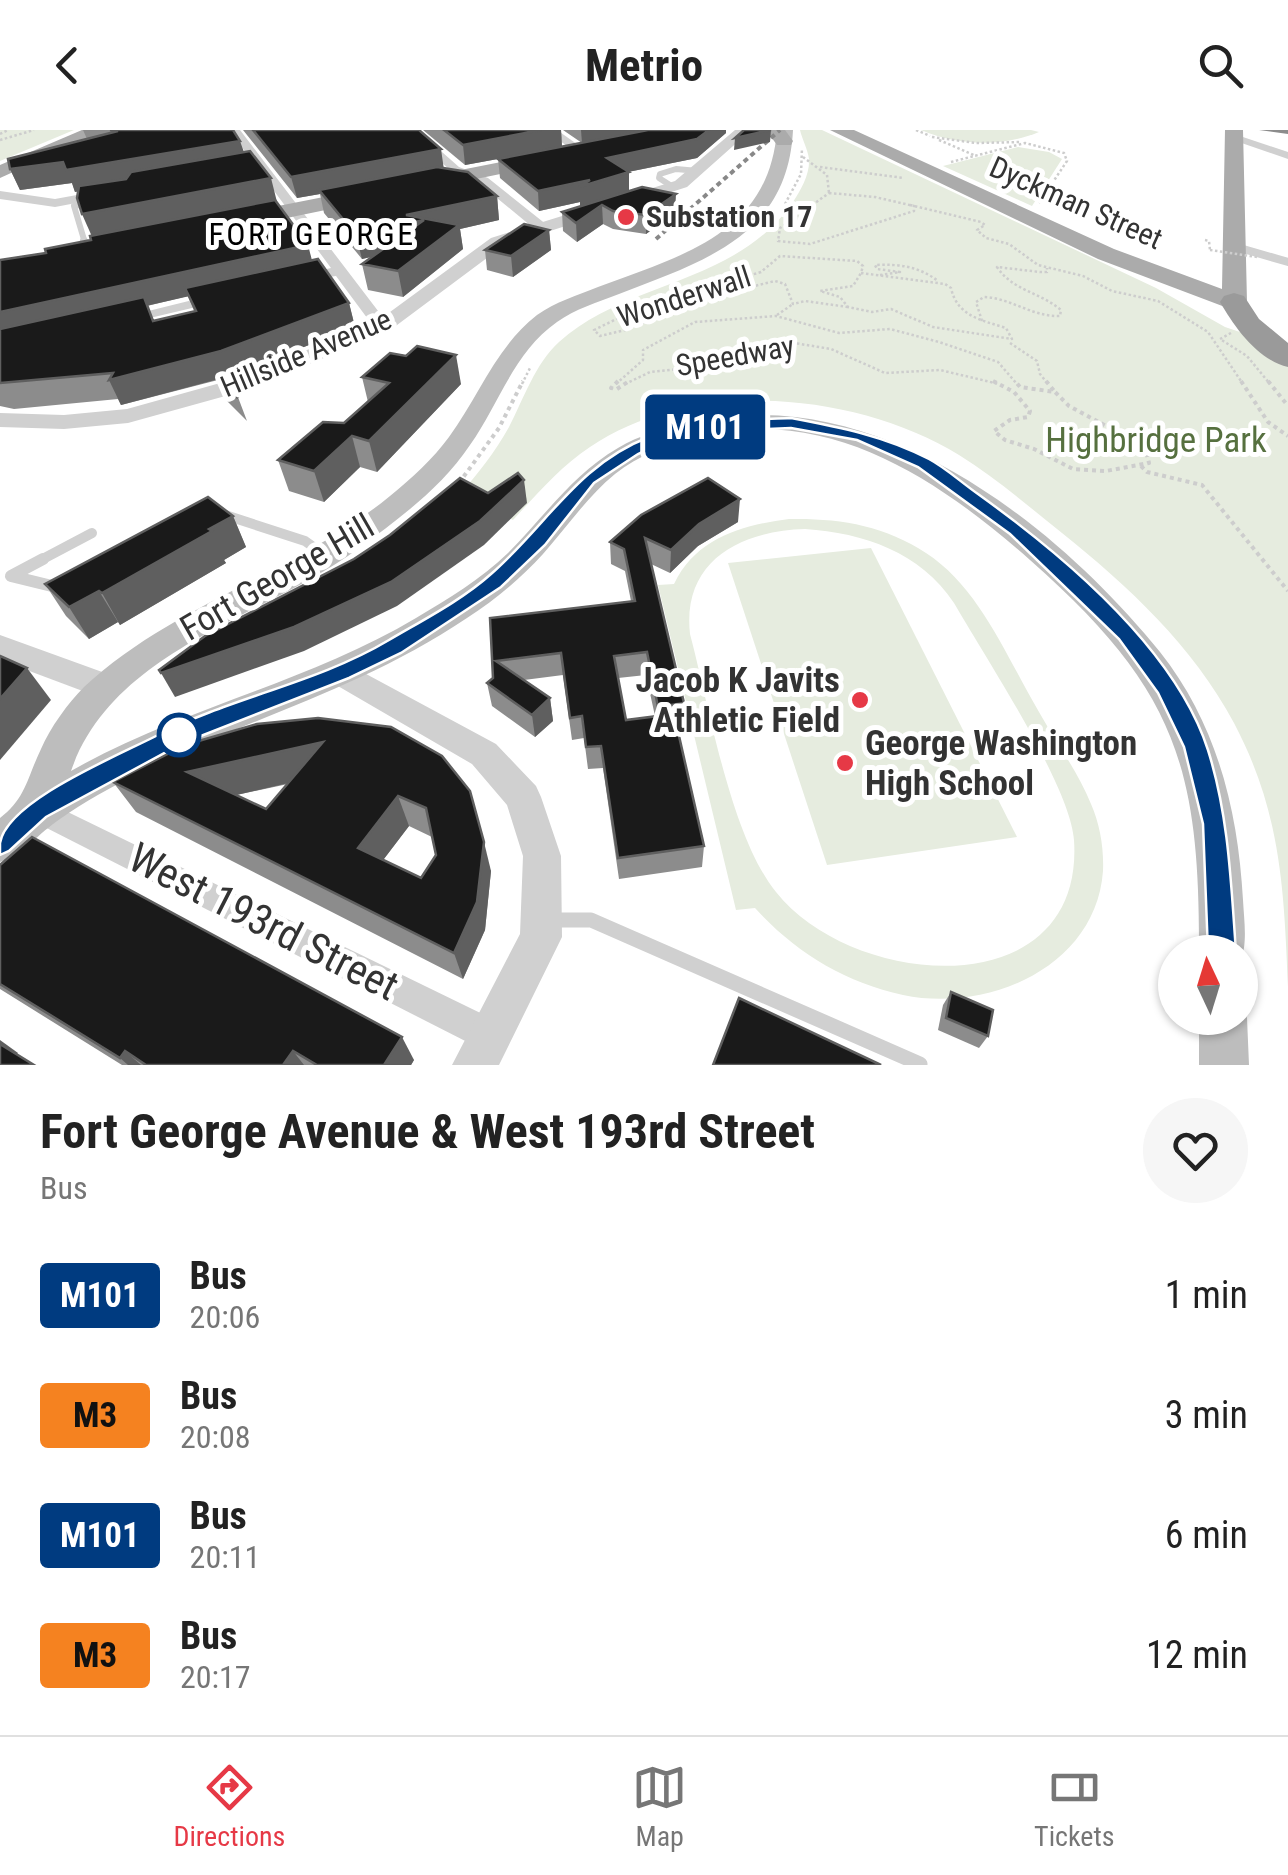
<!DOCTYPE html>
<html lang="en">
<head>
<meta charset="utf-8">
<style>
  :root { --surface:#fff; --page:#f6f6f6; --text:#222; --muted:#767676; --line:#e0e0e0; --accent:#e63946 }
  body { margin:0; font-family:"Roboto Condensed",sans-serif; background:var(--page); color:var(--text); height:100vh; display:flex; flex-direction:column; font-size:38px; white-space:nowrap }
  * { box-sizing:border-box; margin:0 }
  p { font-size:32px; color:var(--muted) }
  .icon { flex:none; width:55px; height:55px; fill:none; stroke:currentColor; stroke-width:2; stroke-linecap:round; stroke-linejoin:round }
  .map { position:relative; height:935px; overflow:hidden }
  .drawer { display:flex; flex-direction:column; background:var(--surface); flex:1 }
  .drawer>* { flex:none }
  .badge { padding:0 20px; border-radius:8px; font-size:35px; line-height:65px }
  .needle { width:65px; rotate:356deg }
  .fabs { position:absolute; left:1158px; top:805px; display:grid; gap:20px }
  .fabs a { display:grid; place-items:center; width:100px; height:100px; border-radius:50%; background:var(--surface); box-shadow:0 2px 8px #0004; font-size:50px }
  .map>.badge { position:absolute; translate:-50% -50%; box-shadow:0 0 0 5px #fff }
  .round { display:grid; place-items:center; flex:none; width:105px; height:105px; border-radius:52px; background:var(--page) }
  .summary { display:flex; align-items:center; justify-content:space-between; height:170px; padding:0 40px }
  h1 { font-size:48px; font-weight:700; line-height:75px }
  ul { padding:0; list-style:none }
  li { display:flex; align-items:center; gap:30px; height:120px; padding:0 40px }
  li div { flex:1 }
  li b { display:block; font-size:38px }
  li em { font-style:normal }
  li .badge { min-width:110px; font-weight:700; text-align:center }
  header { display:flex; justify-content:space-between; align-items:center; height:130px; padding:0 40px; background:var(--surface); font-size:45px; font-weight:700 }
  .tabs { display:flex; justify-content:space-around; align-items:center; height:140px; border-top:2px solid var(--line); background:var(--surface); font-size:28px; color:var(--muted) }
  .tabs a { display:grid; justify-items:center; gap:5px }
  .tabs .current { color:var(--accent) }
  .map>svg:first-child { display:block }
  .green { fill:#e6ecdf; fill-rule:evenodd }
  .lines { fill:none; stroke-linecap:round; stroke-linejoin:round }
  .path-far1 { stroke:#cdcdcd; stroke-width:2.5; stroke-dasharray:2.5 2.5; stroke-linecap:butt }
  .path { stroke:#cdcdcd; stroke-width:4; stroke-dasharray:4 4; stroke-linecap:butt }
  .service-far4 { stroke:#d0d0d0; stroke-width:6 }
  .service-far3 { stroke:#d0d0d0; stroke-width:8 }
  .service-far2 { stroke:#d0d0d0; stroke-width:10 }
  .service-far1 { stroke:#d0d0d0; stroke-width:12 }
  .service { stroke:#d0d0d0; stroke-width:15 }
  .minor { fill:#d0d0d0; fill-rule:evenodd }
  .tertiary { fill:#d0d0d0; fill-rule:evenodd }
  .secondary { fill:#bdbdbd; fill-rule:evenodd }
  .primary { fill:#ababab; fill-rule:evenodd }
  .motorway { fill:#9a9a9a; fill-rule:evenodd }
  .rail { stroke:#888; stroke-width:4; stroke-dasharray:5 4; stroke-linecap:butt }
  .path-bridge { stroke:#cdcdcd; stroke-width:2.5; stroke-dasharray:2.5 2.5; stroke-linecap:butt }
  .wall { fill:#8c8c8c; fill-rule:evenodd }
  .shaded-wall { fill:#5f5f5f }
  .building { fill:#1a1a1a; stroke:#5f5f5f; stroke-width:2.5; fill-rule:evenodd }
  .line { fill:#003b80; stroke:#fff; stroke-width:2.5 }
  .poi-dot { fill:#e63946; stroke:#fff; stroke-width:4 }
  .stop-dot { fill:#fff; stroke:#003b80; stroke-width:5 }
  .labels { text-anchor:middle; stroke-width:10; stroke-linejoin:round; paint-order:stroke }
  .far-street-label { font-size:30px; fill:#333; stroke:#fff }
  .far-poi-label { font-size:30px; font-weight:bold; fill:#333; stroke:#fff; text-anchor:start }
  .far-neighbourhood-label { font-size:32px; letter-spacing:2.5px; fill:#000; stroke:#fff }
  .park-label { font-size:35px; fill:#56703f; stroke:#fff }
  .street-label { font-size:35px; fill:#333; stroke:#fff }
  .poi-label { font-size:35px; font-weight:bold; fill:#333; stroke:#fff; text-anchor:end }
  .near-street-label { font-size:42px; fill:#333; stroke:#fff }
</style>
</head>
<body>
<header><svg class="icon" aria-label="back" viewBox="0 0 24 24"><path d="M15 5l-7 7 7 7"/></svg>Metrio<svg class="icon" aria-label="search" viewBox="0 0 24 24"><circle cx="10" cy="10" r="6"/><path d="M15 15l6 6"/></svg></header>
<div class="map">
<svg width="1288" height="935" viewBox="0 0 1288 935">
  <rect width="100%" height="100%" fill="#fff"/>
  <g class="green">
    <polygon points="0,0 74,0 0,31"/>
    <path d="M800,0H822L1156,158L1225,197L1255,207L1288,235V857C1284,759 1281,682 1234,593C1193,516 1128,456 1062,403C1028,376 996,348 959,325C856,262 694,247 590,317C560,337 537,364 513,390L459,365C478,344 495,322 509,297C524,268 535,234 559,212C628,150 736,155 793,72C801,60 810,44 809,29C808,20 802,9 800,0Z"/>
    <path d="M921,0H1031L1039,2C1003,17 958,16 921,0Z"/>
    <polygon points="1018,17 1049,22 1062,29 1032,76 943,36"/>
    <path d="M789,389C838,388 884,395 926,423C980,458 1007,528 1039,582C1056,612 1078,642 1091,674C1100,694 1104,719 1103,741C1096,837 988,883 903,865C844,852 795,822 755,778L736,780L658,455L674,454C696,408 742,395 789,389ZM805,399C864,403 920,422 954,473C985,527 1070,655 1074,710C1085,876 855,861 776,762C731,707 709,576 690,504C682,431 740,401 805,399Z"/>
    <polygon points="871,418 1017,707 827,735 728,433"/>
  </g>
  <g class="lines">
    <g class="path-far1">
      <polyline points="916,0 930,6"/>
      <polyline points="0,4 8,0"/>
      <polyline points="932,7 976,13 1021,12"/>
      <polyline points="0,10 34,0"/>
      <polyline points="939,10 976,26"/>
      <polyline points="803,27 827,45 829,63"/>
      <polyline points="951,32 1025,13 1064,23 1067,31 1039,73"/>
      <polyline points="820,37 904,48"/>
      <polygon points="829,63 875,67 914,76 914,81 810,114 778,111 780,98"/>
      <polyline points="785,74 801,44 802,18"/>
      <polyline points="910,75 981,92 985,95 977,100 986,108 1009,114 1038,135 1083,146 1112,161 1158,171 1208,202 1243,254"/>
      <polyline points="1205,110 1209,111 1210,120"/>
      <path d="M861,143L945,154L951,158C957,186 981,190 1006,198L1012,209L933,197L891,179L872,182L848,177L840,167L820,161L853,156Z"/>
      <path d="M880,145L900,142L877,139L875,135C899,134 918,136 938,151"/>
      <polyline points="848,177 805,171 793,174 785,154 775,151 697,170 625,200 600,206 594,200 637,179 761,142 780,126 857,131 863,136 861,143"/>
      <polyline points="777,185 793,174"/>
      <path d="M982,191L976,172L984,167C1011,168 1032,187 1060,186L1061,180C1040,162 1013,161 997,137L1040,142H1047V138"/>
      <polyline points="1231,203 1220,209 1247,226 1270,254"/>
      <polyline points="1010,213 1037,231 1040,244 1048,254"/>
      <polyline points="522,254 530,238"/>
      <polyline points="616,254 643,230 643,220 695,192 776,186 839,203 890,199 939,212 998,232 1017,254"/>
      <polyline points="625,254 650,242 707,236 750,216 782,211 831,219 885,243 940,240 999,254"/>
    </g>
    <g class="path">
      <polyline points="618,251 611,258 617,259 629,251"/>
      <polyline points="993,251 1014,262 1030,281 1028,287 1010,290 994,301 1005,310 1034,319 1073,339 1106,341 1149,333 1145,317 1069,276 1055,262 1020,257 1015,251"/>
      <polyline points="1046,251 1055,262"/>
      <polyline points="1241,251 1268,292 1288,306"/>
      <polyline points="1268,251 1288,276"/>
      <polyline points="1141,336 1147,342 1202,355 1288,461"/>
      <polyline points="459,353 499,298 523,251"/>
    </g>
    <g class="service-far4">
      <polyline points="673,57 659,48 660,44 676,39 698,41"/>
      <polyline points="85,113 74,76 93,73"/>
    </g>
    <g class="service-far3">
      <polyline points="84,111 87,121"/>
      <polyline points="1233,116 1288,132"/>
    </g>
    <g class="service-far2">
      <polyline points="219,383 305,411 326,426"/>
      <polyline points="39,431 92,403"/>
    </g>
    <polyline class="service-far1" points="43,429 11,446 60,458"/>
    <polyline class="service" points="549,790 591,790 920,934"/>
    <g class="minor">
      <polygon points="229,0 240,0 388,194 388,200 376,200 336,146 296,152 296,146 331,138"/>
      <polygon points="406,0 417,0 459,37 488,48 547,95 547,101 537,101 480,54 451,41"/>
      <polygon points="545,0 557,0 588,22 578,24"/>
      <polygon points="1234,4 1288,22 1288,29 1230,9"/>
      <polygon points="104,60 108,61 108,67 55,77 0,69 0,61 55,69"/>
      <polygon points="221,163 226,164 226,170 120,195 112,190"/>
      <polygon points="37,667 503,894 508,906 503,918 491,923 479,918 27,688 23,679 27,670"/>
    </g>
    <g class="tertiary">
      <polygon points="735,0 751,0 687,57 503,116 389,201 247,260 128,293 64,299 0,297 0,283 64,285 127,279 231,250 375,193 491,108 675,51"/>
      <polygon points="0,505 116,547 120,556 116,565 104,569 0,530"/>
      <polygon points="342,531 496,614 536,656 541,667 561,726 562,807 499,935 452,935 520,804 523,726 507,675 472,634 331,552 326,543 331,534"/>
    </g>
    <g class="secondary">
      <path d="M777,0H793C788,106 704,131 619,164C598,172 575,179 557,192C514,222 499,274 470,315C441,358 400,388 359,418C265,488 114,518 71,641C179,579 305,554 416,488C448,469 481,449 508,423C544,387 573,344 618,318C639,305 662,300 686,294C869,248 1050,387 1160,522C1217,594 1238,680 1243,770C1244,790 1248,814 1240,833V822H1199C1200,634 1174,557 1030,430C937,348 827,274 697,307C667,315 639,325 615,344C587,367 567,397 543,424C520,449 495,470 467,488C360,560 250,587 139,643C112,657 85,671 60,689C39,703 24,723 0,732V688C26,668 27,648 41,619C50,598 68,573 84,557C173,474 296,443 390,366C412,348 433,329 449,307C479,266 496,217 537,185C555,172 578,165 598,157C683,125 769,104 777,0Z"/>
      <polygon points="1240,871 1247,888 1249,935 1199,935 1199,888 1240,888"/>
    </g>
    <g class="primary">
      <polygon points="82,0 106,0 0,48 0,35"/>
      <polygon points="766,0 785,0 793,11 791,15 777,15"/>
      <polygon points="830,0 854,0 1114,119 1222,159 1225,0 1243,0 1247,172 1243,177 1225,177 1098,129"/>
      <polygon points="547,23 557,29 554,33 233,99 222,92 233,85"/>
    </g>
    <path class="motorway" d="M1234,163L1244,166L1259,189L1288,213V237C1258,230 1235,198 1220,172L1224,166Z"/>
    <polyline class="rail" points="656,109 780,0"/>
    <polyline class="path-bridge" points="1210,120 1257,127"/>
  </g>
  <g class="wall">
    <path d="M83,0H233L244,22L277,72L312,131L349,173L355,197L230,246L247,291L226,270L218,250L121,275L118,269L14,279L0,276V130L46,123L91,110L92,106L78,61L75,62L72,53L20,60L10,39L87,9ZM188,166L194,181L154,191L147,176Z"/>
    <polygon points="243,0 419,0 444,38 497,66 499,90 460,99 463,119 403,167 368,160 362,134 371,127 362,129 324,83 320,64 297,68"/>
    <polygon points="423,0 561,0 562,17 465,35"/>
    <polygon points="563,0 726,0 726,3 697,28 628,42 629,61 675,83 646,104 613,99 603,94 577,112 563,101 562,82 580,76 580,72 539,81 500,48 498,29 582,13"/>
    <polygon points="1259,0 1288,0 1288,4"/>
    <polygon points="549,100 551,120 513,147 487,140 485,120"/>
    <polygon points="362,247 461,254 377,342 360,337 324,372 289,361 278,330 344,293 368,272"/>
    <polygon points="233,386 246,417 224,430 226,433 120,495 118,492 89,509 66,486 45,454"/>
    <path d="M738,392L698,416L670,443L651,434L684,573L683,595L677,596L704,716L702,737L619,749L603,638L588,639L584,608L572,610L563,545L524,550L550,568L553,591L535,607L492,576L487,553L493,548L490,488L631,471L625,441L611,434L610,412ZM646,545L655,586L626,590L618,548Z"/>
    <path d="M391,597L491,741L485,800L463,849L136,682L113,652ZM288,654L266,679L236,665ZM409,696L432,707L436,725L421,748L383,730Z"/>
    <polygon points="0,735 414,930 411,935 122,935 0,859"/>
    <polygon points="951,862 988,906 979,918 938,900 943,875"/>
  </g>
  <g class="shaded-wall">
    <polygon points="541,0 561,0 562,17 465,35 463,15"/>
    <polygon points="581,0 659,0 582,13"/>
    <polygon points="709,0 726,0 726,3 697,28 608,46 607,28"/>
    <polygon points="771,0 770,12 734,20 735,8"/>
    <polygon points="240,11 247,31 75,62 72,53 20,60 10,39"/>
    <polygon points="441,19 444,40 319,60 320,64 297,68 291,47"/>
    <polygon points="629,42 629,61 580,76 580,72 539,81 538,61"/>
    <polygon points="271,48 277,72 93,109 82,84"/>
    <polygon points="676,64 675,83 646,104 646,85"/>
    <polygon points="497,66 499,90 460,99 463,119 403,167 398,141 428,114 362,129 356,105 406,85"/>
    <polygon points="602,75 603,94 577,112 576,93"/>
    <polygon points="549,100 551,120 513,147 511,126"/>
    <polygon points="308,115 314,138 0,209 0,182"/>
    <polygon points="349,173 355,197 230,246 121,275 109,250"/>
    <polygon points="456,225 461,254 377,342 369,311"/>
    <polygon points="352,306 360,337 324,372 314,341"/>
    <polygon points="524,350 527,373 484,415 397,476 304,521 175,567 161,543"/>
    <polygon points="740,369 738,392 698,416 670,443 671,420 699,394"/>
    <polygon points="233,386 246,417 224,430 226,433 120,495 102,463"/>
    <polygon points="99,461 118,492 89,509 69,477"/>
    <polygon points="27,538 51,570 0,630 0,569"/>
    <polygon points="550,568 553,591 535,607 532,585"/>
    <polygon points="323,612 336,642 206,672 187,642"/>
    <polygon points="398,666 409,696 371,746 358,718"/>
    <polygon points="484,712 491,741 485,800 463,849 454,823"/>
    <polygon points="402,907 414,930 411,935 384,935"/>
    <polygon points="0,910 18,923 15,926 0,915"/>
    <polygon points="125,921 141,935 128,935 120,928"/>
    <polygon points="293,921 304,935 283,935"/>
  </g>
  <g class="building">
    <polygon points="110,0 233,0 240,11 66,40 63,32 10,39 8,29 118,1"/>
    <polygon points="253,0 419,0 441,19 291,47"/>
    <polygon points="444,0 541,0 463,15"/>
    <polygon points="648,0 709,0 697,9 607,28 629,42 579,57 590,50 538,61 498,29"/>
    <polygon points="744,0 771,0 735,8"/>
    <polygon points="250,21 271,48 82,84 77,68 79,56 126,49 131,42"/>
    <polygon points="437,37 468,42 497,66 406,85 459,95 398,141 362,134 424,90 356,105 319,60"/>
    <polygon points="642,57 676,64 646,85 613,81 602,75 576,93 562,82"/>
    <polygon points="275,70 308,115 0,182 0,130 46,123 45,119 91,110 90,106"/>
    <polygon points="524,94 549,100 511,126 485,120"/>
    <polygon points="318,129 349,173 221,221 109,250 113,243 0,253 0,199 144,167 153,191 196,181 185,158"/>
    <polygon points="417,216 456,225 369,311 352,306 314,341 278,330 323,292 344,293 389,253 362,247 390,223 406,226"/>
    <polygon points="229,244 238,268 217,247"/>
    <polygon points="518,343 524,350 480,391 391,452 294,497 161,543 159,540 205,506 354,429 390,405 460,348 488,363"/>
    <polygon points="708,348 740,369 699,394 671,420 645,408 684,573 658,577 647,522 614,526 626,590 674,584 704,716 618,728 601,616 586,617 582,586 570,588 561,523 496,531 550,568 532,585 487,553 493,548 490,488 635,471 624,419 610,412 641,385"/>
    <polygon points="208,367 233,386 209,399 212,401 102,463 99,461 69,477 45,454"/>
    <polygon points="0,526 27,538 0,569"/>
    <path d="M318,588L391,597L442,626L470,661L484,712L477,772L454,823L113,652L185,615L257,594ZM323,612L266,679L187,642ZM398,666L426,678L436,725L421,748L358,718Z"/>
    <polygon points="32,707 402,907 384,935 317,935 293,921 283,935 146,935 125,921 120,928 0,854 0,735"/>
    <polygon points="951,862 993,880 988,906 946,888"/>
    <polygon points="739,868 881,935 713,935"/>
    <polygon points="0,914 34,935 0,935"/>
  </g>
  <path class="line" d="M791,288C839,297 885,306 929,329C946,338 962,353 978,364C1063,425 1175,518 1208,620C1229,687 1231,754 1236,822L1232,832L1222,836L1212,832L1208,822L1203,694L1184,617L1158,563L1119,509L1010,404L918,337L857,310L791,298L703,302L661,313L638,324L594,353L545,415L501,457L401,523L349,548L183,613L46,687L9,721L0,725V713C7,671 115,627 158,605C232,567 317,553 389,510C423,490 462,470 491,444C546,396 578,334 649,307C695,289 743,290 791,288Z"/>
  <g class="poi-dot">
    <circle cx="626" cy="87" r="10"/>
    <circle cx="860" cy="570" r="10"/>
    <circle cx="845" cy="633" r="10"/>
  </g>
  <circle class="stop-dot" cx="179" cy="605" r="20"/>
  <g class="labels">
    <g class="far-street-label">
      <text transform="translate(1076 73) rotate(24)" y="10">Dyckman Street</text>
      <text transform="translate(684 167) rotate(-18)" y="10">Wonderwall</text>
      <text transform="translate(306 223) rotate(-23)" y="10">Hillside Avenue</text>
      <text transform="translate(735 226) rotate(-10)" y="10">Speedway</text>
    </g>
    <g class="far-poi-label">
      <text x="646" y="97">Substation 17</text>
    </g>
    <g class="far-neighbourhood-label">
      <text x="312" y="115">FORT GEORGE</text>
    </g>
    <g class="park-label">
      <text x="1156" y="322">Highbridge Park</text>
    </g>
    <g class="street-label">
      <text transform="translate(277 447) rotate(-30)" y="12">Fort George Hill</text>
    </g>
    <g class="poi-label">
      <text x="840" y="562">Jacob K Javits<tspan x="840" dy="40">Athletic Field</tspan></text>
      <text x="865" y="625" text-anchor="start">George Washington<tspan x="865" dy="40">High School</tspan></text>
    </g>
    <g class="near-street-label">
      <text transform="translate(264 791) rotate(27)" y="15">West 193rd Street</text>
    </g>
  </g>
</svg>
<div class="fabs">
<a><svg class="needle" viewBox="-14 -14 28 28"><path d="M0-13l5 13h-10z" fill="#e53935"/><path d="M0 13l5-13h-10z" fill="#767676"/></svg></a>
</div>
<b class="badge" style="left:705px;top:297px;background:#003b80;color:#fff">M101</b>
</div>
<section class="drawer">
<div class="summary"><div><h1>Fort George Avenue &amp; West 193rd Street</h1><p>Bus</p></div><a class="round"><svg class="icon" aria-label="heart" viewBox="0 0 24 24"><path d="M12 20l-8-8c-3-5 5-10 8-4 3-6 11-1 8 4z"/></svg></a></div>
<ul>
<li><span class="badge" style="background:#003b80;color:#fff">M101</span><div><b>Bus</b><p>20:06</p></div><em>1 min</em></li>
<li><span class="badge" style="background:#f58220;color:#111">M3</span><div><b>Bus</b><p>20:08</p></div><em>3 min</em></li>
<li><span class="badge" style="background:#003b80;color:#fff">M101</span><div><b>Bus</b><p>20:11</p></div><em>6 min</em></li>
<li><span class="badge" style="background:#f58220;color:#111">M3</span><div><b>Bus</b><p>20:17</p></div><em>12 min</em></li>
</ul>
</section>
<nav class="tabs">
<a class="current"><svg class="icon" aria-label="directions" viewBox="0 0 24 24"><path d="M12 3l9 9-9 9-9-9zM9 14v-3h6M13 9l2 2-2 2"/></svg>Directions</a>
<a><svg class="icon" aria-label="map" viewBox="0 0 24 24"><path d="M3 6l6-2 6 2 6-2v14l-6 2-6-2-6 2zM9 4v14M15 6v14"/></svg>Map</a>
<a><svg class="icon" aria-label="tickets" viewBox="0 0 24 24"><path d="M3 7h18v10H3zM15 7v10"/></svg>Tickets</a>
</nav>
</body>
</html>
